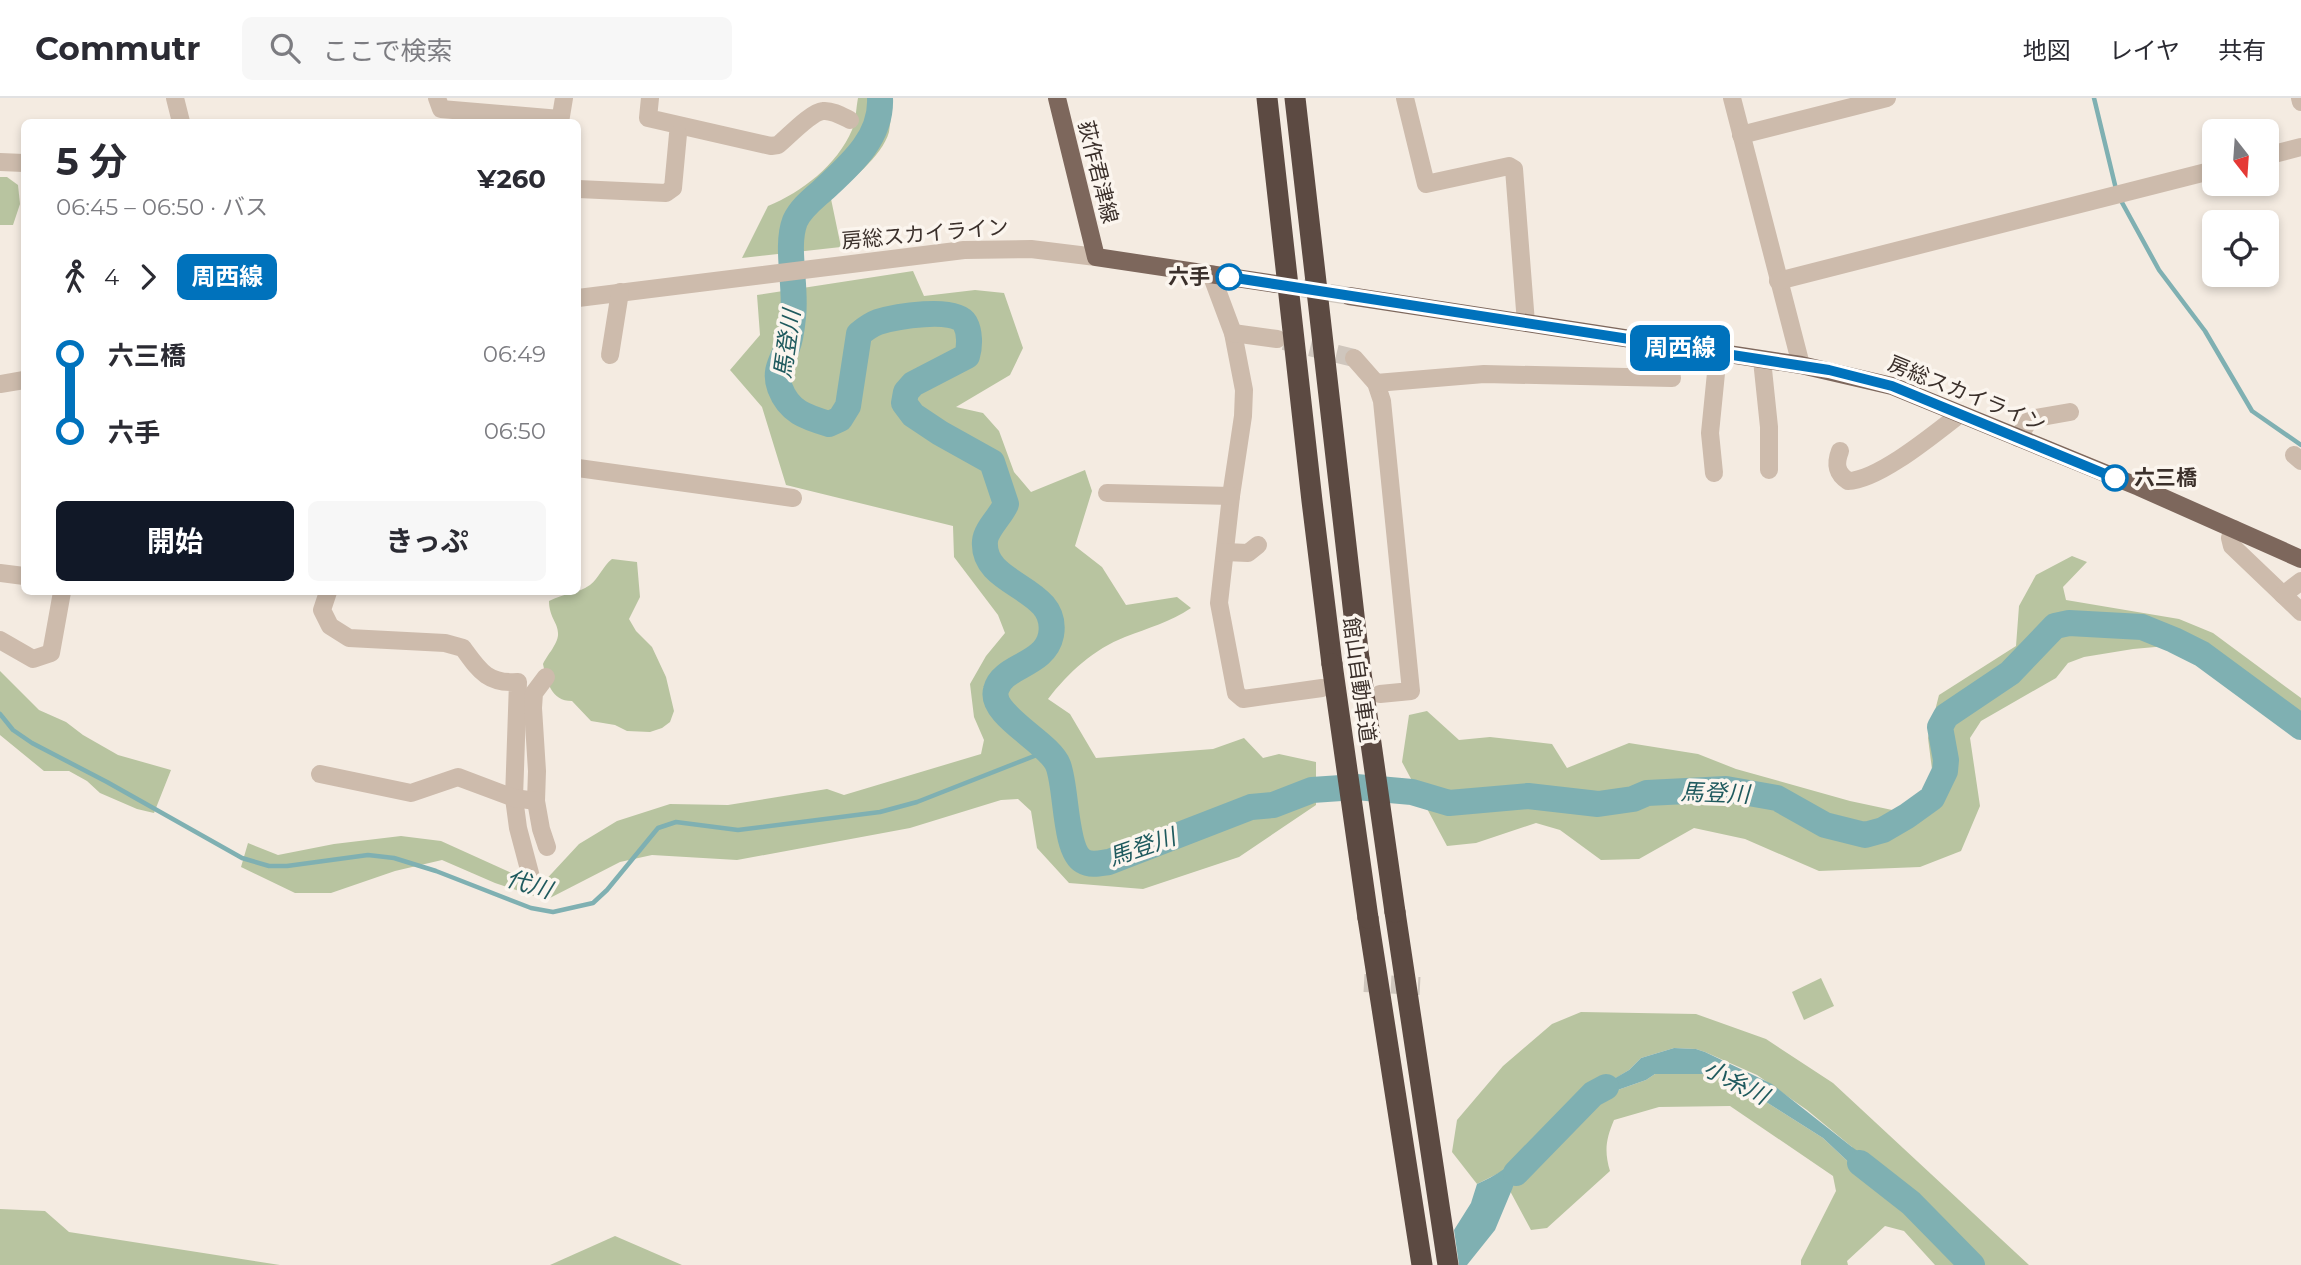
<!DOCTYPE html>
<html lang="ja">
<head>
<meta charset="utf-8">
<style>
  :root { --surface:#fff; --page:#f7f7f7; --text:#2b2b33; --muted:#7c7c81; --line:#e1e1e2; --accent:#111827 }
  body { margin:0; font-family:Montserrat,"Noto Sans JP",sans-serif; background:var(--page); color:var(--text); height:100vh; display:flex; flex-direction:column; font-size:26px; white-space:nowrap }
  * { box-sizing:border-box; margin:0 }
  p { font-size:23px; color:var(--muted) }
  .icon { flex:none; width:38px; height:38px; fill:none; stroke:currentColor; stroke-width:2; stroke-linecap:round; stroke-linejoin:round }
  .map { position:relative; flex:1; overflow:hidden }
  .panel { position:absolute; left:21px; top:21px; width:560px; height:476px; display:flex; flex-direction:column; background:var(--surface); border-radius:10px; box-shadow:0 4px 10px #0003 }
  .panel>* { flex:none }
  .badge { padding:0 14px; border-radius:10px; font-size:24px; line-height:46px }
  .needle { width:46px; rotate:163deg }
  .controls { position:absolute; left:2202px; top:21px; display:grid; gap:14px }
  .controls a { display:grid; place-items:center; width:77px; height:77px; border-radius:10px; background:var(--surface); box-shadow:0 4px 10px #0003; font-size:35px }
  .map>.badge { position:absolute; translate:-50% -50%; box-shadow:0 0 0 4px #fff }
  .legs { display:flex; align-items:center; gap:10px; height:77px; padding:0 35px; font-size:23px }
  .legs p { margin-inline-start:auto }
  .overview { display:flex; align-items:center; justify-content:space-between; height:119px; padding:0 35px }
  h1 { font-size:38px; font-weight:700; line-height:52px }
  .primary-button { display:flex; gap:14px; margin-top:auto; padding:14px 35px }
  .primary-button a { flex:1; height:80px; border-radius:10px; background:var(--accent); color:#fff; font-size:28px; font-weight:700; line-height:80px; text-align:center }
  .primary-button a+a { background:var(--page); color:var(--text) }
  ul { padding:0 35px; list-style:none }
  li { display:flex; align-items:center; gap:24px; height:77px; font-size:26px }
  li i { display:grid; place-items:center; width:10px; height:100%; margin:0 9px; background:currentColor }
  li i::after { content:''; width:18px; height:18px; margin:-9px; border:5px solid; border-radius:50%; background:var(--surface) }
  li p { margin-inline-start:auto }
  li:first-child i { background:linear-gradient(#0000 50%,currentColor 0) }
  li:last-child i { background:linear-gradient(currentColor 50%,#0000 0) }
  header { display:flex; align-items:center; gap:42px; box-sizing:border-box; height:98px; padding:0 35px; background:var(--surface); border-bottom:2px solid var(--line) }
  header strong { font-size:33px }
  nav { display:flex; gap:38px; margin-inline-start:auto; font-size:24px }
  .search { width:490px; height:63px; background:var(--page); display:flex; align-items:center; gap:18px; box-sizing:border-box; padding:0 24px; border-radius:10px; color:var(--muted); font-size:26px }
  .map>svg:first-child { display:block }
  .green { fill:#b8c4a0; fill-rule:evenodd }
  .water { fill:#7fb0b2 }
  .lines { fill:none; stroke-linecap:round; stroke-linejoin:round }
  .stream { stroke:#7fb0b2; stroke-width:4.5 }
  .river { stroke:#7fb0b2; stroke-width:26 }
  .minor-tunnel { stroke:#cfc6bd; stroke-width:18; stroke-dasharray:18 9; stroke-linecap:butt }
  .major-tunnel { stroke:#cfc6bd; stroke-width:18; stroke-dasharray:18 9; stroke-linecap:butt }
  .minor { stroke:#cdbbac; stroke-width:18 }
  .major { stroke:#7d675c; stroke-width:18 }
  .highway { stroke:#5c4a42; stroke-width:21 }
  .highway-bridge { stroke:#5c4a42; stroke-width:21 }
  .line-1-casing { stroke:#fff; stroke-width:16 }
  .line-1 { stroke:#0072bc; stroke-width:10 }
  .stop-1-dot { fill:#fff; stroke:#0072bc; stroke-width:3.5 }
  .labels { text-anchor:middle; stroke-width:7; stroke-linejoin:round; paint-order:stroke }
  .street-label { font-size:21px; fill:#3b302b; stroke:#fbf5ee }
  .stop-label { font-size:21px; font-weight:bold; fill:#3b302b; stroke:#fbf5ee; text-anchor:end }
  .water-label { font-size:23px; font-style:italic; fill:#1f5a5e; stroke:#fbf5ee }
</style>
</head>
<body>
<header>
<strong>Commutr</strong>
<div class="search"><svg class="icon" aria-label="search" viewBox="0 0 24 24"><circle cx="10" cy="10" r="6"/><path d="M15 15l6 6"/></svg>ここで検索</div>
<nav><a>地図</a><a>レイヤ</a><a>共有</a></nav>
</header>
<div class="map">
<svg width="2301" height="1167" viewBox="0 0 2301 1167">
  <rect width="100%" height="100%" fill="#f4ebe1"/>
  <g class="green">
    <path d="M858,0H891C891,11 891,23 889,34C882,59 849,83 831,101L841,149L742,160L768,108C802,94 837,67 852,32C856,23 856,10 858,0Z"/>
    <polygon points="0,79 7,79 18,87 20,106 13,127 0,127"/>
    <path d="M913,173L924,198L975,192L1004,195L1023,250L1010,277L956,309L983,315L999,333L1014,374L1031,394L1085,372L1092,393L1075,448L1102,469L1126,507L1177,499L1191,510C1170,524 1148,530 1125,539C1094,551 1068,575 1048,601L1070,616L1096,660L1213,651L1244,640L1263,660L1279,656L1316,664V707L1239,759L1143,791L1069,785L1037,750L1031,713L1018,701L1001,702L910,730L737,762L652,757L620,764L546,802L495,785L442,762L395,773L331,795H295L241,769L248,745L278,757L334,746L401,738L441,743L540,788L579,746L617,723L670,706L728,707L827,691L844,697L981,656L984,642L974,619L970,586L986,558L1005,535L998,517L954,459L953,428L786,387L762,309L730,272L760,237L757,197Z"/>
    <polygon points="2072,458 2087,464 2063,489 2066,502 2179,521 2213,535 2301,600 2301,619 2250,578 2189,546 2133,551 2084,559 2068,565 2056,580 1981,623 1970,640 1980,708 1961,753 1920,769 1819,773 1745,741 1694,730 1639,761 1601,762 1560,732 1536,725 1476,745 1447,748 1402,664 1409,617 1427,613 1459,642 1490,639 1552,646 1567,670 1629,645 1698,656 1736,671 1850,703 1911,716 1934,687 1928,640 1939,597 2016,548 2019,508 2036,477"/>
    <path d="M612,461L637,464L640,499L629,521L636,533L652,549L666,579L674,613L670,624L662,630L650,634L627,633L615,627L591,623L572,603C551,603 547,584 543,566C547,557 559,545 558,535C558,525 549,519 549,503C564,495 577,496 590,487C599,480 603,468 612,461Z"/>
    <polygon points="0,573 39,612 66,624 83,637 118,657 171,672 154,715 137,711 100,695 87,683 69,673 44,673 0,637"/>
    <polygon points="1821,880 1834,908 1804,922 1792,894"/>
    <path d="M1581,914L1696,916L1766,941L1833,985L2029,1167H1935L1904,1133L1885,1128L1847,1163L1848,1167H1801V1162L1836,1093L1833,1078L1730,1008L1659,1009L1614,1022C1606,1041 1604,1053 1610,1073L1547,1130L1531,1132L1510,1093C1519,1080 1524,1069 1526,1054L1514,1060L1503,1073L1477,1086L1452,1054L1457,1022L1503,968L1552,926ZM1674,950L1696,951L1705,954L1757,977L1807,1012L1852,1049L1857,1072L1823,1040L1736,985H1723L1715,976H1655L1646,982L1612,994L1604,1003L1585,1012L1580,1010L1611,983L1629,972L1641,960Z"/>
    <polygon points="0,1111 45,1113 69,1134 280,1167 0,1167"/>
    <polygon points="615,1138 682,1167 550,1167"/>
  </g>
  <g class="water">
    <polygon points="1674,950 1696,951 1705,954 1772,986 1852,1049 1890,1076 1887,1086 1857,1072 1823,1040 1736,985 1723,985 1715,976 1655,976 1646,982 1612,994 1604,1003 1585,1012 1579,1010 1582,1002 1588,996 1629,972 1641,960"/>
    <path d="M1539,1051L1518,1077L1495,1132L1467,1167H1459L1454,1132L1471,1105L1477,1086C1486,1082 1496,1077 1504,1071C1521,1059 1516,1056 1539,1051Z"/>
  </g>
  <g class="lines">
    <g class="stream">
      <polyline points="2094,0 2116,91"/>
      <polyline points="2119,99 2159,172 2205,233 2252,313 2301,347"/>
      <polyline points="0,616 13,632 32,645 107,684 242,760 269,768 287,768 368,757 394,760 436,773 531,810 553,814 593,805 607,792 658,730 676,724 738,732 880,714 917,704 1047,653"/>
    </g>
    <g class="river">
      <path d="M880,0C882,40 850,67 823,92C813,101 801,110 795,123C785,149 797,189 793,219C792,229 791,240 787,250C781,264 774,274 780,290C789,314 806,319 829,326L840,321L848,308L859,236C865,231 870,227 878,224C894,219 955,208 965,225C970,234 970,248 967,258L913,286L906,294L904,305L913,317L940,335L992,364L1006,406C1001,418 986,431 985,443C981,489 1060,488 1051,537C1045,568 1002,567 996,592C989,617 1049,644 1058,667C1067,689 1064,752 1083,763C1091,768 1101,765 1109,764L1251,709L1273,707L1312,692L1356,689L1412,694L1449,705L1528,698L1598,706L1633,701L1647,695L1726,691L1777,700L1825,727L1865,737L1883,732L1907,718L1932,700L1945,673L1946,662L1940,629L1946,618L2010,575L2055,528L2069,525L2142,529L2174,542L2202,556L2301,629"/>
      <polyline points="1860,1065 1911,1105 1972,1167"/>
      <polyline points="1516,1075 1593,996 1606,989"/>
    </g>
    <g class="minor-tunnel">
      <polyline points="1284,243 1354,260"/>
      <polyline points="1364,885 1420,888"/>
    </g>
    <polyline class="major-tunnel" points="1276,186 1349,198"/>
    <g class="minor">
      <polyline points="175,0 181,24"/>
      <polyline points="437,0 441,11 560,21"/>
      <path d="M650,0L648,20L771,48L778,47C788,39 811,14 823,13C832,12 842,18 850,22"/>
      <polyline points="1405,0 1426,86 1509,68 1514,71 1526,225"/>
      <polyline points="1732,0 1801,267"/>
      <polyline points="2300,0 2301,4"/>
      <polyline points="560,24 564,0"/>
      <polyline points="1741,37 1887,0"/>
      <polyline points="2266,58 2301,49"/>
      <polyline points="0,64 24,65"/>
      <polyline points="578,91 666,95 673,90 678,36"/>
      <polyline points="1211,176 1233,235 1244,292 1243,318 1231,398 1219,505 1236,595 1243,601 1322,590"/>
      <polyline points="1778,183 2214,72"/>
      <polyline points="578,200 964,152 1031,151 1096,159"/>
      <polyline points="1233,235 1277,241"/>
      <polyline points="610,257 620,194"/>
      <polyline points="1354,260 1376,285 1382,303 1411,593 1380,596"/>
      <polyline points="1762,262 1769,329 1769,372"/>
      <polyline points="1376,285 1484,276 1672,280"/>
      <polyline points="0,286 24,282"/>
      <polyline points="2018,340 2030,321 2070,314"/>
      <path d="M1840,353C1835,366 1836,375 1848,383C1879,382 1934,336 1960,316"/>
      <polyline points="2294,357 2301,363"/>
      <polyline points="578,370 793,400"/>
      <polyline points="1714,375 1710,335 1718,255"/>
      <polyline points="1107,395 1231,398"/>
      <polyline points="2234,431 2230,440 2232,448 2301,514"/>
      <polyline points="1225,454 1248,455 1258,447"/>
      <polyline points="0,475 24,478"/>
      <path d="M328,494L322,512L330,528L349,540L445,545L463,550C479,572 487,586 518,584L514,700L518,730L531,779"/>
      <polyline points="2283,497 2301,483"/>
      <polyline points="0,542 33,561 51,555 62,494"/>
      <polyline points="546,579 534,595 533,610 537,673 536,703 541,731 547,749"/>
      <polyline points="320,676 411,695 458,679 514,700 536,703"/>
    </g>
    <g class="major">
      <polyline points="1057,0 1096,159 1276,186"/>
      <polyline points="1349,198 1801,267 1892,288 2139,389 2301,461"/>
    </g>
    <g class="highway">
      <polyline points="1267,0 1312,403 1332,566"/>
      <polyline points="1295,0 1359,561"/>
      <polyline points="1395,814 1448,1167"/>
      <polyline points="1368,820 1422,1167"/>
    </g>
    <g class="highway-bridge">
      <polyline points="1359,561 1395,814"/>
      <polyline points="1332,566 1368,820"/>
    </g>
  </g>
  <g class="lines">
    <defs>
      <polyline id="line-1" points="1229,179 1829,272 1892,288 2115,380"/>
    </defs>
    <use href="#line-1" class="line-1-casing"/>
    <use href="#line-1" class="line-1"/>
  </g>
  <g class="stop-1-dot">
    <circle cx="1229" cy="179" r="12"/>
    <circle cx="2115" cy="380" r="12"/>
  </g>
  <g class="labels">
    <g class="street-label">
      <text transform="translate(1098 74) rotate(76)" y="7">荻作君津線</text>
      <text transform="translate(925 136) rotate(-5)" y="7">房総スカイライン</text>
      <text transform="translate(1967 296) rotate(22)" y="7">房総スカイライン</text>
      <text transform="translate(1359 582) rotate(82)" y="7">館山自動車道</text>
    </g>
    <g class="stop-label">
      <text x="1210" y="186">六手</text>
      <text x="2134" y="387" text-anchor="start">六三橋</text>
    </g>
    <g class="water-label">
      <text transform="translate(787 246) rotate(-82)" y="8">馬登川</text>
      <text transform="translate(1715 695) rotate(2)" y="8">馬登川</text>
      <text transform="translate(1142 749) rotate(-19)" y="8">馬登川</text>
      <text transform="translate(529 786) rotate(17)" y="8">代川</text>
      <text transform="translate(1736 984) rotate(27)" y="8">小糸川</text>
    </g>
  </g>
</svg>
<div class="controls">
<a><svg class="needle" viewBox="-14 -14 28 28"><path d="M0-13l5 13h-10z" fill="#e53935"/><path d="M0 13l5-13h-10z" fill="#7c7c81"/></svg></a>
<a><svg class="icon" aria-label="locate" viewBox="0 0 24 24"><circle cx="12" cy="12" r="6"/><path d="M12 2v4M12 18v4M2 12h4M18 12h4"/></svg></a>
</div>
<b class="badge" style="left:1680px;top:250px;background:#0072bc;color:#fff">周西線</b>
<section class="panel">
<div class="overview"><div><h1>5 分</h1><p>06:45 – 06:50 · バス</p></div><b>¥260</b></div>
<div class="legs"><svg class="icon" aria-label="walk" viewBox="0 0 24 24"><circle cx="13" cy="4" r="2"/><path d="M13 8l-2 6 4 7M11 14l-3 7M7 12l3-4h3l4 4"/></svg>4<svg class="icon" aria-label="forward" viewBox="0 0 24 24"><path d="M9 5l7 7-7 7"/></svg><b class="badge" style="background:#0072bc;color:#fff">周西線</b></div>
<ul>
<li><i style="color:#0072bc"></i><b>六三橋</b><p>06:49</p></li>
<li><i style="color:#0072bc"></i><b>六手</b><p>06:50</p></li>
</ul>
<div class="primary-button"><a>開始</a><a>きっぷ</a></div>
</section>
</div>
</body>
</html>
